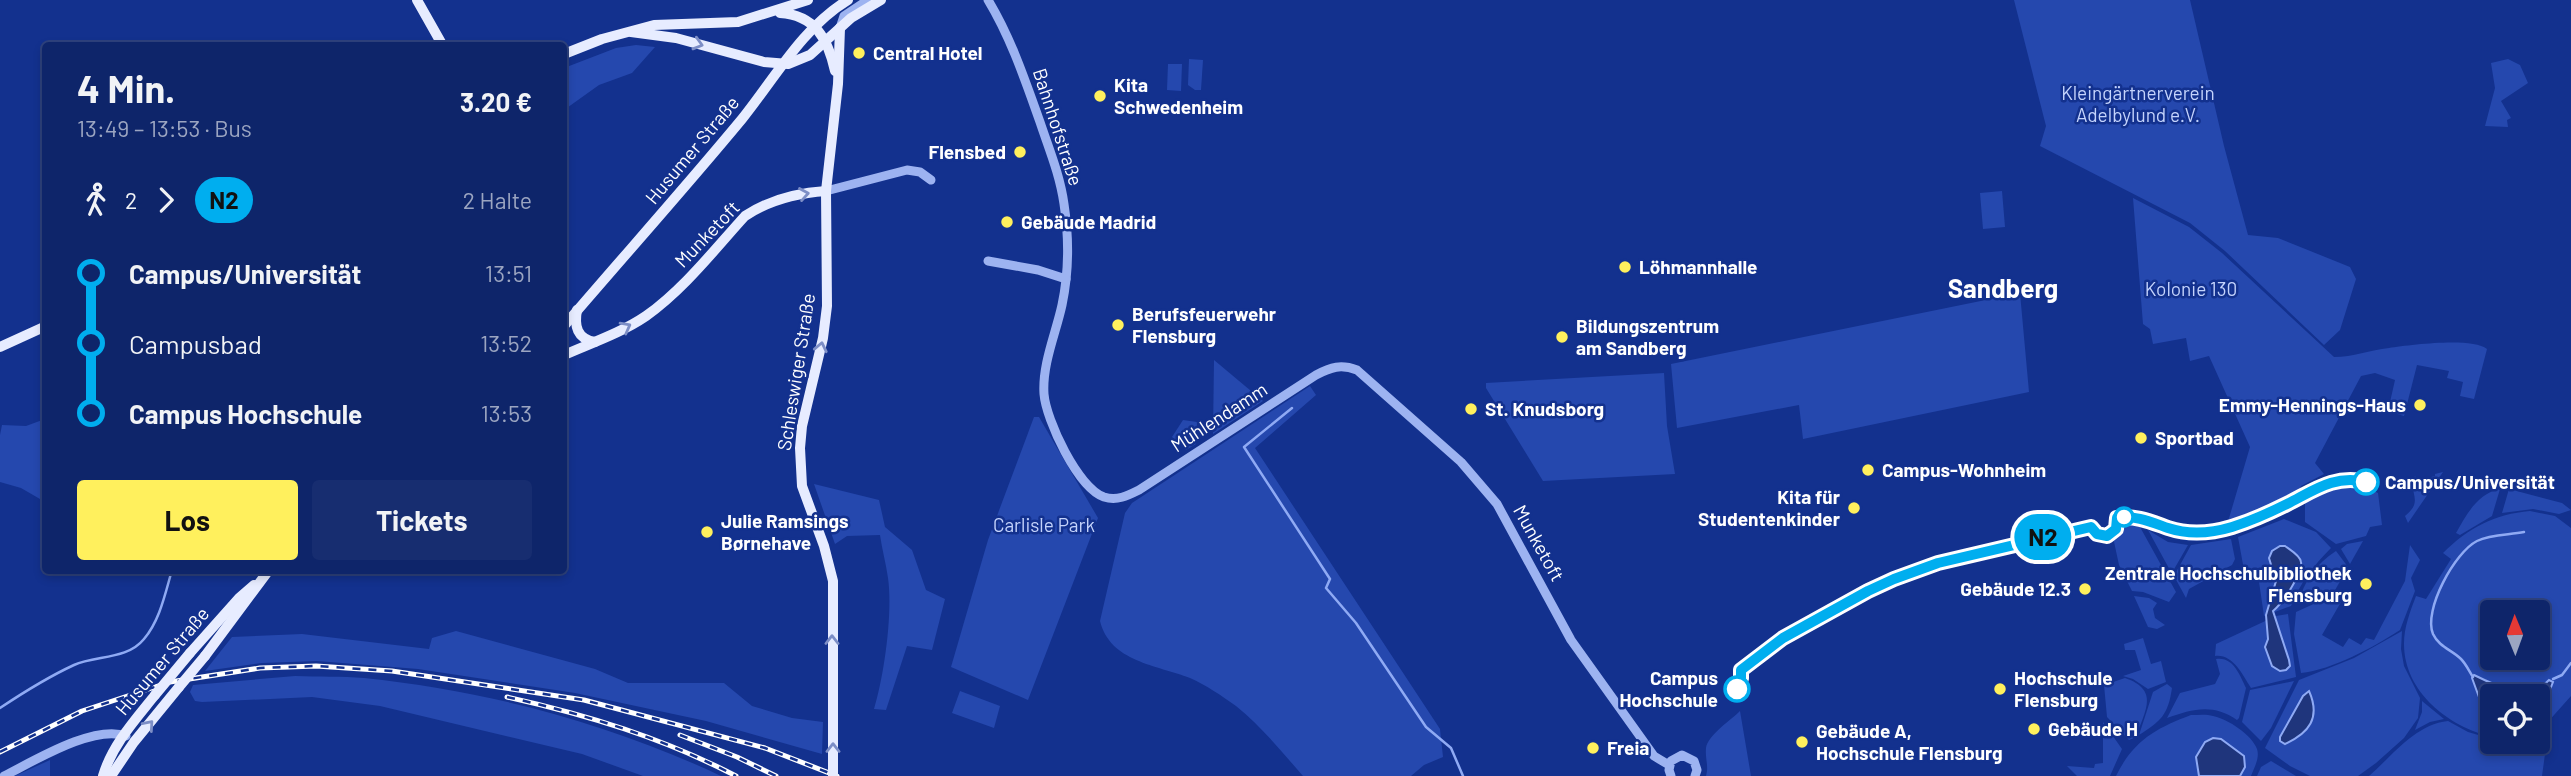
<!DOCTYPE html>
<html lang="de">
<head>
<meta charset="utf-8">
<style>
  :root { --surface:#0e256a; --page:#172d70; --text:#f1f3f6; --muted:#9ba5c1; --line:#2e427e; --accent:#fff05d }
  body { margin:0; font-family:Barlow,sans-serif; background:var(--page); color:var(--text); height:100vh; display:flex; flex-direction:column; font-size:26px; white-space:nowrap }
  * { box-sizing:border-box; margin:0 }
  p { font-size:23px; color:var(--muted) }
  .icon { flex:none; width:38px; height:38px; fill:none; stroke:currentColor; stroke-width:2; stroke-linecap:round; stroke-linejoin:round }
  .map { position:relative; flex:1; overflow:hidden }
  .panel { position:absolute; left:42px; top:42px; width:525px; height:532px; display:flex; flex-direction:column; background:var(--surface); border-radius:7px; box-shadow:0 4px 10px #0003,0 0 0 2px var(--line) }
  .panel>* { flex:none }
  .badge { padding:0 14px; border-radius:23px; font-size:24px; line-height:46px }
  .needle { width:46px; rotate:359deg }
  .fabs { position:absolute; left:2480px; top:600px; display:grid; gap:14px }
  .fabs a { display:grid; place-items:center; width:70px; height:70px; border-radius:7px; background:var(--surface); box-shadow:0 4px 10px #0003,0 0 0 2px var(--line); font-size:35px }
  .map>.badge { position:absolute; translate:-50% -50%; box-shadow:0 0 0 4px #fff }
  .legs { display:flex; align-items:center; gap:10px; height:77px; padding:0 35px; font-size:23px }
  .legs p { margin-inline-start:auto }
  .headline { display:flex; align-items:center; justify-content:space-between; height:119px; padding:0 35px }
  h1 { font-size:38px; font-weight:700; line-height:52px }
  .action { display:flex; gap:14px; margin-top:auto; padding:14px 35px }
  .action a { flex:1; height:80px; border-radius:7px; background:var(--accent); color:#111; font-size:28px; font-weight:700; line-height:80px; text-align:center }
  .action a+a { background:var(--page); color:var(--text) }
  ul { padding:0 35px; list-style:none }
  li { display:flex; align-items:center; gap:24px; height:70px; font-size:26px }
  li i { display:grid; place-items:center; width:10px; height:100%; margin:0 9px; background:currentColor }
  li i::after { content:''; width:18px; height:18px; margin:-9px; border:5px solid; border-radius:50%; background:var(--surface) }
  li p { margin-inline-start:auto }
  li:first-child i { background:linear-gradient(#0000 50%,currentColor 0) }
  li:last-child i { background:linear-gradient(currentColor 50%,#0000 0) }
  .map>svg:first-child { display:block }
  .green { fill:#2548ae; fill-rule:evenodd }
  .water { fill:#1f357c; stroke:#8faaf4; stroke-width:2 }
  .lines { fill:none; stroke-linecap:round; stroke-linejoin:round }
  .stream { stroke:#8faaf4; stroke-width:2.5 }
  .minor { stroke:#9db3f1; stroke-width:9 }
  .major { stroke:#e7ecff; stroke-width:10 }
  .rail-casing { stroke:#fff; stroke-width:5 }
  .rail { stroke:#13318e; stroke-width:2.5; stroke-dasharray:8; stroke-linecap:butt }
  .major-bridge { stroke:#e7ecff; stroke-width:10 }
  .oneway { stroke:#7d8ec6 }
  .line-1-casing { stroke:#fff; stroke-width:16 }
  .line-1 { stroke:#00aeef; stroke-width:10 }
  .poi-dot { fill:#fff05d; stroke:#13318e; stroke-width:2.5 }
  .stop-1-dot { fill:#fff; stroke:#00aeef; stroke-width:3.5 }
  .labels { text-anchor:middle; stroke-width:5; stroke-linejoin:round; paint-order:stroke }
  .poi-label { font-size:19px; font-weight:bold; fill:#fff; stroke:#13318e; text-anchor:start }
  .park-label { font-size:19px; fill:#c4d3fc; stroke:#13318e }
  .street-label { font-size:19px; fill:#fff; stroke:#13318e }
  .stop-label { font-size:19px; font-weight:bold; fill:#fff; stroke:#13318e; text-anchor:start }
  .district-label { font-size:26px; font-weight:bold; fill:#fff; stroke:#13318e }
</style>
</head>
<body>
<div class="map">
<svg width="2571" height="776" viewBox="0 0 2571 776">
  <rect width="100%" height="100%" fill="#13318e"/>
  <g class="green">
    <polygon points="2014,0 2190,0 2224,146 2248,235 2278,238 2350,267 2356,279 2340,330 2324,345 2225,251 2190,223 2040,146 2046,126"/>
    <polygon points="636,45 655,47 632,73 599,85 564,110 564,68 616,48"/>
    <polygon points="1189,59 1203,60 1201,90 1195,90 1188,85"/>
    <polygon points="2508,59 2520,65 2528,83 2501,101 2511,118 2507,120 2508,127 2485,126 2495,88 2491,63"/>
    <polygon points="1168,64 1182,64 1181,91 1167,90"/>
    <polygon points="2002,191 2005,227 1983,229 1980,193"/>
    <path d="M2133,198L2189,227L2222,253L2334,357C2353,357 2370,350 2389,348C2410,345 2472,337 2487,349L2474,399L2460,396L2463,382L2447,378L2449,371L2417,365L2404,416L2388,411L2395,380L2375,373L2361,376L2315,463L2324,474L2301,486L2298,495L2237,518L2227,525L2250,447L2209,356L2190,361L2186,338L2153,344L2150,329L2143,324Z"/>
    <polygon points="2020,293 2029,392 1803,439 1799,405 1677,428 1671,364"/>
    <polygon points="1214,360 1263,401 1213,434"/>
    <polygon points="1664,373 1667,426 1675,474 1543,481 1486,388 1486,383"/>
    <path d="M1310,386L1316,395L1255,448L1440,729L1443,757L1424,765L1411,776H1303C1282,752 1261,726 1236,706C1222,696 1206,685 1190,678C1157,665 1110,662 1100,621L1125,513L1132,503Z"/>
    <polygon points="1034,417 1039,417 1098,518 1028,700 951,667 988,540"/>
    <polygon points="45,419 45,447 40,499 21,488 0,482 0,435 2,425 26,426"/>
    <polygon points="1183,420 1197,422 1196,444 1186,450 1172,437"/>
    <path d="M2443,472L2408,523L2405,516C2425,500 2407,493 2415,476L2417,481L2435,476V474Z"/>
    <polygon points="2343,483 2359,484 2378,493 2382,525 2370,527 2366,536 2336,544 2305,522 2305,498 2331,485"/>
    <path d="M814,484L879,500L885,527L912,550L926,590L945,599L932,650L907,646L886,710L874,709C884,676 893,613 888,578C886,564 882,549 880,535L847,536L835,544Z"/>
    <path d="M2500,489L2492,516L2460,535L2456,533C2467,514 2477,494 2500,489Z"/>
    <polygon points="2509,489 2562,503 2571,510 2559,514 2533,509 2502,513"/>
    <path d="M2530,511L2555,516L2571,528V696L2546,724L2538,729V696H2492V737C2449,727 2404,692 2404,644C2404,627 2410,612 2416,596L2426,599L2451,559L2443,553C2468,528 2495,514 2530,511ZM2492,612H2538V658H2492Z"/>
    <path d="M2284,519L2316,532L2331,548C2313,566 2301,582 2291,606L2264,616L2258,575L2257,571L2244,570L2238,537Z"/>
    <polygon points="2129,520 2135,521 2140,527 2176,592 2169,602 2143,592 2132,591 2119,565 2113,537 2122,523"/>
    <path d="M2153,527L2193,536L2227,532L2228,536C2197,542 2181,545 2152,528Z"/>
    <polygon points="2148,530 2168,542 2188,545 2173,571 2171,572"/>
    <polygon points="2231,539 2235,559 2232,565 2189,589 2186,598 2174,576 2191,545"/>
    <polygon points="2363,541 2350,564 2341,549 2347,544"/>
    <path d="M2410,545L2420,560L2411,578L2415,591L2400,630C2374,647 2332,670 2301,673L2294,634L2296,612L2329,597L2341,602L2322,635L2343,647L2349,638L2361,645L2366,638L2374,640L2405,581Z"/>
    <path d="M2336,551L2348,567L2334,592L2298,604C2304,581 2316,564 2336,551Z"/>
    <polygon points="2134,596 2149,598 2157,603 2153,609 2155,618 2165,625 2157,629 2148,627"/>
    <path d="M2288,614L2296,677L2251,688C2242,674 2233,654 2215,656L2216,644L2276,616Z"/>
    <polygon points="456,631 595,669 628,683 724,683 752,706 792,718 823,722 822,754 706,721 575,693 418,669 317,661 262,663 205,671 232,637 302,634 429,649 432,638"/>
    <polygon points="2402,631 2401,649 2404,666 2420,698 2418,718 2404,738 2376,763 2358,776 2310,776 2290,766 2265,748 2299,680 2354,658"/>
    <polygon points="2143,638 2151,664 2161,661 2166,682 2148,689 2133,679 2123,676 2141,670 2135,650 2125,650 2124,644"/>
    <path d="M2216,659C2233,656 2240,675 2246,688L2239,718L2237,720C2213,703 2192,709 2167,718L2180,693L2215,684L2220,674Z"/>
    <path d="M295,676C318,677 342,676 364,678C488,691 609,723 721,776H643L582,754L380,706L312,697L202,702L195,701L190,692L193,685Z"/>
    <path d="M2125,678C2160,690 2145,711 2136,737L2129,740L2107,717L2104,685Z"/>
    <polygon points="2294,681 2271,728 2261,741 2242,722 2250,690"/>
    <path d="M2167,684L2172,688C2168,715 2161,721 2139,735L2153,692Z"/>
    <polygon points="960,691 1000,706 994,728 952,713"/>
    <polygon points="2422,701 2444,719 2430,722 2415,730 2422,712"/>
    <path d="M1740,711L1751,776H1706C1709,766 1705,759 1706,748C1708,735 1731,720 1740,711Z"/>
    <path d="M2191,715C2198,715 2207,714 2213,716C2228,719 2252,735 2257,749C2260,758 2254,768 2251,776H2116C2133,741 2156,728 2191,715Z"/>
    <path d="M2448,721L2468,732L2492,739V742H2538V732L2549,725L2542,776H2369C2393,755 2416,724 2448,721Z"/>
    <polygon points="2103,722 2122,749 2110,776 2077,776 2067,766 2094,768 2095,764 2103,763"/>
    <polygon points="50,760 50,776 15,776"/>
    <polygon points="2271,761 2296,776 2257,776 2261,767"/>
  </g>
  <g class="water">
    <path d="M2280,546H2285C2290,550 2300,555 2301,562C2303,573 2282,604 2273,611L2289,660L2290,666L2286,670L2280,671L2272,666L2265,647L2268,639L2266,615L2276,581L2269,558L2272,551Z"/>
    <path d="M2474,675C2496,686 2529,702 2549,680L2553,682L2549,692L2540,698L2492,696L2491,724L2487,719L2472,678Z"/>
    <path d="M2309,691C2321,718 2309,733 2285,744L2280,741V737L2303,696Z"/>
    <polygon points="2213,738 2221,739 2244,756 2245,767 2240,776 2199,776 2196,757 2205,742"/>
  </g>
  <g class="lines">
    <g class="stream">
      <polyline points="1292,408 1244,447 1330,579 1326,588 1356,623 1426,727 1451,748 1463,776"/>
      <path d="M2473,677C2469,671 2466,664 2461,659C2452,650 2439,647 2433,634C2423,610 2455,552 2477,541C2491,534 2509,535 2524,532"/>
      <polyline points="2553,679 2562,675 2571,663"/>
      <path d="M0,708C24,692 48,677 74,665C96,655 127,660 144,639C160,620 165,594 172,570"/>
    </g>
    <g class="minor">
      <path d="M988,0C1011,38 1025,80 1040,122C1049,149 1060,175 1064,204C1069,237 1069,272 1062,305C1056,333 1042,364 1044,394C1046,420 1078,488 1104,497C1117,501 1127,496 1139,490L1316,375C1331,367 1341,364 1357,370L1461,462L1497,504L1571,640L1654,756L1669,765"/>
      <polyline points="840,28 844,16 868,0"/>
      <polyline points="826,191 907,170 920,172 931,180"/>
      <polyline points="988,261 1038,270 1066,279"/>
      <path d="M4,776C34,761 94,724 126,736"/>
      <polyline points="1671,776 1669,770 1671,761 1682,755 1694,761 1697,770 1695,776"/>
    </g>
    <g class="major">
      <polyline points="417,0 443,46"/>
      <path d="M780,13C815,15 828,39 835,71"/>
      <polyline points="631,32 676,38 764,62 788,64 810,55 851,18 881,0"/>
      <polyline points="564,54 602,39 654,25 738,22 808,0"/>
      <path d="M577,310C574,326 577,339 595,342"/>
      <path d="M564,326C623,257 684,189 742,119C775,78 802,28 848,0"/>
      <polyline points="0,347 46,326"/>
      <path d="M564,355C591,343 621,333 646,316C684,289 714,250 745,216C769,200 797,193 826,191"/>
      <polyline points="190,653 239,598 254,585"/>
      <polyline points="205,656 269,570"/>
      <polyline points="833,721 833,581 824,546 802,486 800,448 802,426 823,338 827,306 826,191 838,84 840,28"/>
      <path d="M103,776C112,745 135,720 155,695"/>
      <polyline points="111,776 134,742 179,687"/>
    </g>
    <defs>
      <g id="rail">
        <path d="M507,697C588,715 663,738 736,776"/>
        <polyline points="680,735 737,757 776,776"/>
        <polyline points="0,752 82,711 170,682 260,668 316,666 392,671 584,700 765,748 837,776"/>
      </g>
    </defs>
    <use href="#rail" class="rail-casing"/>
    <use href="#rail" class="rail"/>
    <g class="major-bridge">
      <polyline points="179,687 205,656"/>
      <polyline points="155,695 190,653"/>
      <polyline points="833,721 833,776"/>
    </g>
  </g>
  <defs><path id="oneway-chevron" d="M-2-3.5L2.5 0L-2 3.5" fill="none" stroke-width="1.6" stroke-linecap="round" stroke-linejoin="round" transform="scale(1.75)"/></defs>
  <g class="oneway">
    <use href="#oneway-chevron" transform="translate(698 44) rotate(16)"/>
    <use href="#oneway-chevron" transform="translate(804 194) rotate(-10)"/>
    <use href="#oneway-chevron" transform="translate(626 327) rotate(-28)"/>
    <use href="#oneway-chevron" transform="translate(821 347) rotate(-78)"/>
    <use href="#oneway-chevron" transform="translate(832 640) rotate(-90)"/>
    <use href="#oneway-chevron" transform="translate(149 725) rotate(-49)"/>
    <use href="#oneway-chevron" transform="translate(833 748) rotate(-90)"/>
  </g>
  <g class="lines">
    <defs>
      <path id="line-1" d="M1737,689L1741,678V670L1783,638L1868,591L1894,579L1938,563L2091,527L2097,534L2107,536L2116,529L2117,518C2136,515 2151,522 2168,528C2189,535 2212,533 2232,527C2251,521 2269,513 2287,504C2313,491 2335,474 2366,482"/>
    </defs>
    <use href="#line-1" class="line-1-casing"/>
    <use href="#line-1" class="line-1"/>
  </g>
  <g class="poi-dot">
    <circle cx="859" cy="53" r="7"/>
    <circle cx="1100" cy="96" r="7"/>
    <circle cx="1020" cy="152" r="7"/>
    <circle cx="1007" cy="222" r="7"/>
    <circle cx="1625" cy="267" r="7"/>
    <circle cx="1118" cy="325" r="7"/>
    <circle cx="1562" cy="337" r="7"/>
    <circle cx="2420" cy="405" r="7"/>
    <circle cx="1471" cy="409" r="7"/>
    <circle cx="2141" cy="438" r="7"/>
    <circle cx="1868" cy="470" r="7"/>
    <circle cx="1854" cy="508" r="7"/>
    <circle cx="707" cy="532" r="7"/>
    <circle cx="2366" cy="584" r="7"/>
    <circle cx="2085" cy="589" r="7"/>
    <circle cx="2000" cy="689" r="7"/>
    <circle cx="2034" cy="729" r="7"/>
    <circle cx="1802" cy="742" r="7"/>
    <circle cx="1593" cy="748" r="7"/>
  </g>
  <g class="stop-1-dot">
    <circle cx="2366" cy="482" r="12"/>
    <circle cx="2124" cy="517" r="9"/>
    <circle cx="1737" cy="689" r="12"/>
  </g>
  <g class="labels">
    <g class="poi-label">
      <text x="873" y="60">Central Hotel</text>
      <text x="1114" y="92">Kita<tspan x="1114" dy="22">Schwedenheim</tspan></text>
      <text x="1006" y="159" text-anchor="end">Flensbed</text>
      <text x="1021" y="229">Gebäude Madrid</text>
      <text x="1639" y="274">Löhmannhalle</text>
      <text x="1132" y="321">Berufsfeuerwehr<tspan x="1132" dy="22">Flensburg</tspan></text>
      <text x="1576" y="333">Bildungszentrum<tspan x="1576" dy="22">am Sandberg</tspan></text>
      <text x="2406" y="412" text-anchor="end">Emmy-Hennings-Haus</text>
      <text x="1485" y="416">St. Knudsborg</text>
      <text x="2155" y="445">Sportbad</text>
      <text x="1882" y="477">Campus-Wohnheim</text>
      <text x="1840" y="504" text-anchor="end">Kita für<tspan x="1840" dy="22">Studentenkinder</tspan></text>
      <text x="721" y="528">Julie Ramsings<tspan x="721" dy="22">Børnehave</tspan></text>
      <text x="2352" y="580" text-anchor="end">Zentrale Hochschulbibliothek<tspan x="2352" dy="22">Flensburg</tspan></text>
      <text x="2071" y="596" text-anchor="end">Gebäude 12.3</text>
      <text x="2014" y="685">Hochschule<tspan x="2014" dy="22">Flensburg</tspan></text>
      <text x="2048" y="736">Gebäude H</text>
      <text x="1816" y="738">Gebäude A,<tspan x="1816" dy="22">Hochschule Flensburg</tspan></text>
      <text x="1607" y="755">Freia</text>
    </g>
    <g class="park-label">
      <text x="2138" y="100">Kleingärtnerverein<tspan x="2138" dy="22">Adelbylund e.V.</tspan></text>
      <text x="2191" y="296">Kolonie 130</text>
      <text x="1044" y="532">Carlisle Park</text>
    </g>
    <g class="street-label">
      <text transform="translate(1058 127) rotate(72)" y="7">Bahnhofstraße</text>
      <text transform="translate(692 150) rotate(-50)" y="7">Husumer Straße</text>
      <text transform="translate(707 234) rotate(-46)" y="7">Munketoft</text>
      <text transform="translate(796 372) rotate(-81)" y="7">Schleswiger Straße</text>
      <text transform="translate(1219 417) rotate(-33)" y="7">Mühlendamm</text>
      <text transform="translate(1539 543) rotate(61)" y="7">Munketoft</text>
      <text transform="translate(162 661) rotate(-50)" y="7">Husumer Straße</text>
    </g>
    <g class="stop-label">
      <text x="2385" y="489">Campus/Universität</text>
      <text x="1718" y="685" text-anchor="end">Campus<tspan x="1718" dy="22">Hochschule</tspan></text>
    </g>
    <g class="district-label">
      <text x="2003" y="298">Sandberg</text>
    </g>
  </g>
</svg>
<div class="fabs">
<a><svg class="needle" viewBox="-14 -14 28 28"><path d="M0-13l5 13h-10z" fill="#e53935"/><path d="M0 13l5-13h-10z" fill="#9ba5c1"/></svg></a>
<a><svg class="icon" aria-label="locate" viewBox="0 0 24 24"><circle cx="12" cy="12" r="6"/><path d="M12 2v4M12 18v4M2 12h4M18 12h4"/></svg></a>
</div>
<b class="badge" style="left:2043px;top:537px;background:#00aeef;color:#111">N2</b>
<section class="panel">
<div class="headline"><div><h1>4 Min.</h1><p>13:49 – 13:53 · Bus</p></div><b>3.20 €</b></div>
<div class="legs"><svg class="icon" aria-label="walk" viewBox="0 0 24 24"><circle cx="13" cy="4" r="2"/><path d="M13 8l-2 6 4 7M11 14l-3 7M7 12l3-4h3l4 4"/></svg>2<svg class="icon" aria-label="forward" viewBox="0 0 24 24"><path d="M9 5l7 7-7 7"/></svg><b class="badge" style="background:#00aeef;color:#111">N2</b><p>2 Halte</p></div>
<ul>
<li><i style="color:#00aeef"></i><b>Campus/Universität</b><p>13:51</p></li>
<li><i style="color:#00aeef"></i><span>Campusbad</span><p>13:52</p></li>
<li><i style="color:#00aeef"></i><b>Campus Hochschule</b><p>13:53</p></li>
</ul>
<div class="action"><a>Los</a><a>Tickets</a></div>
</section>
</div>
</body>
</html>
